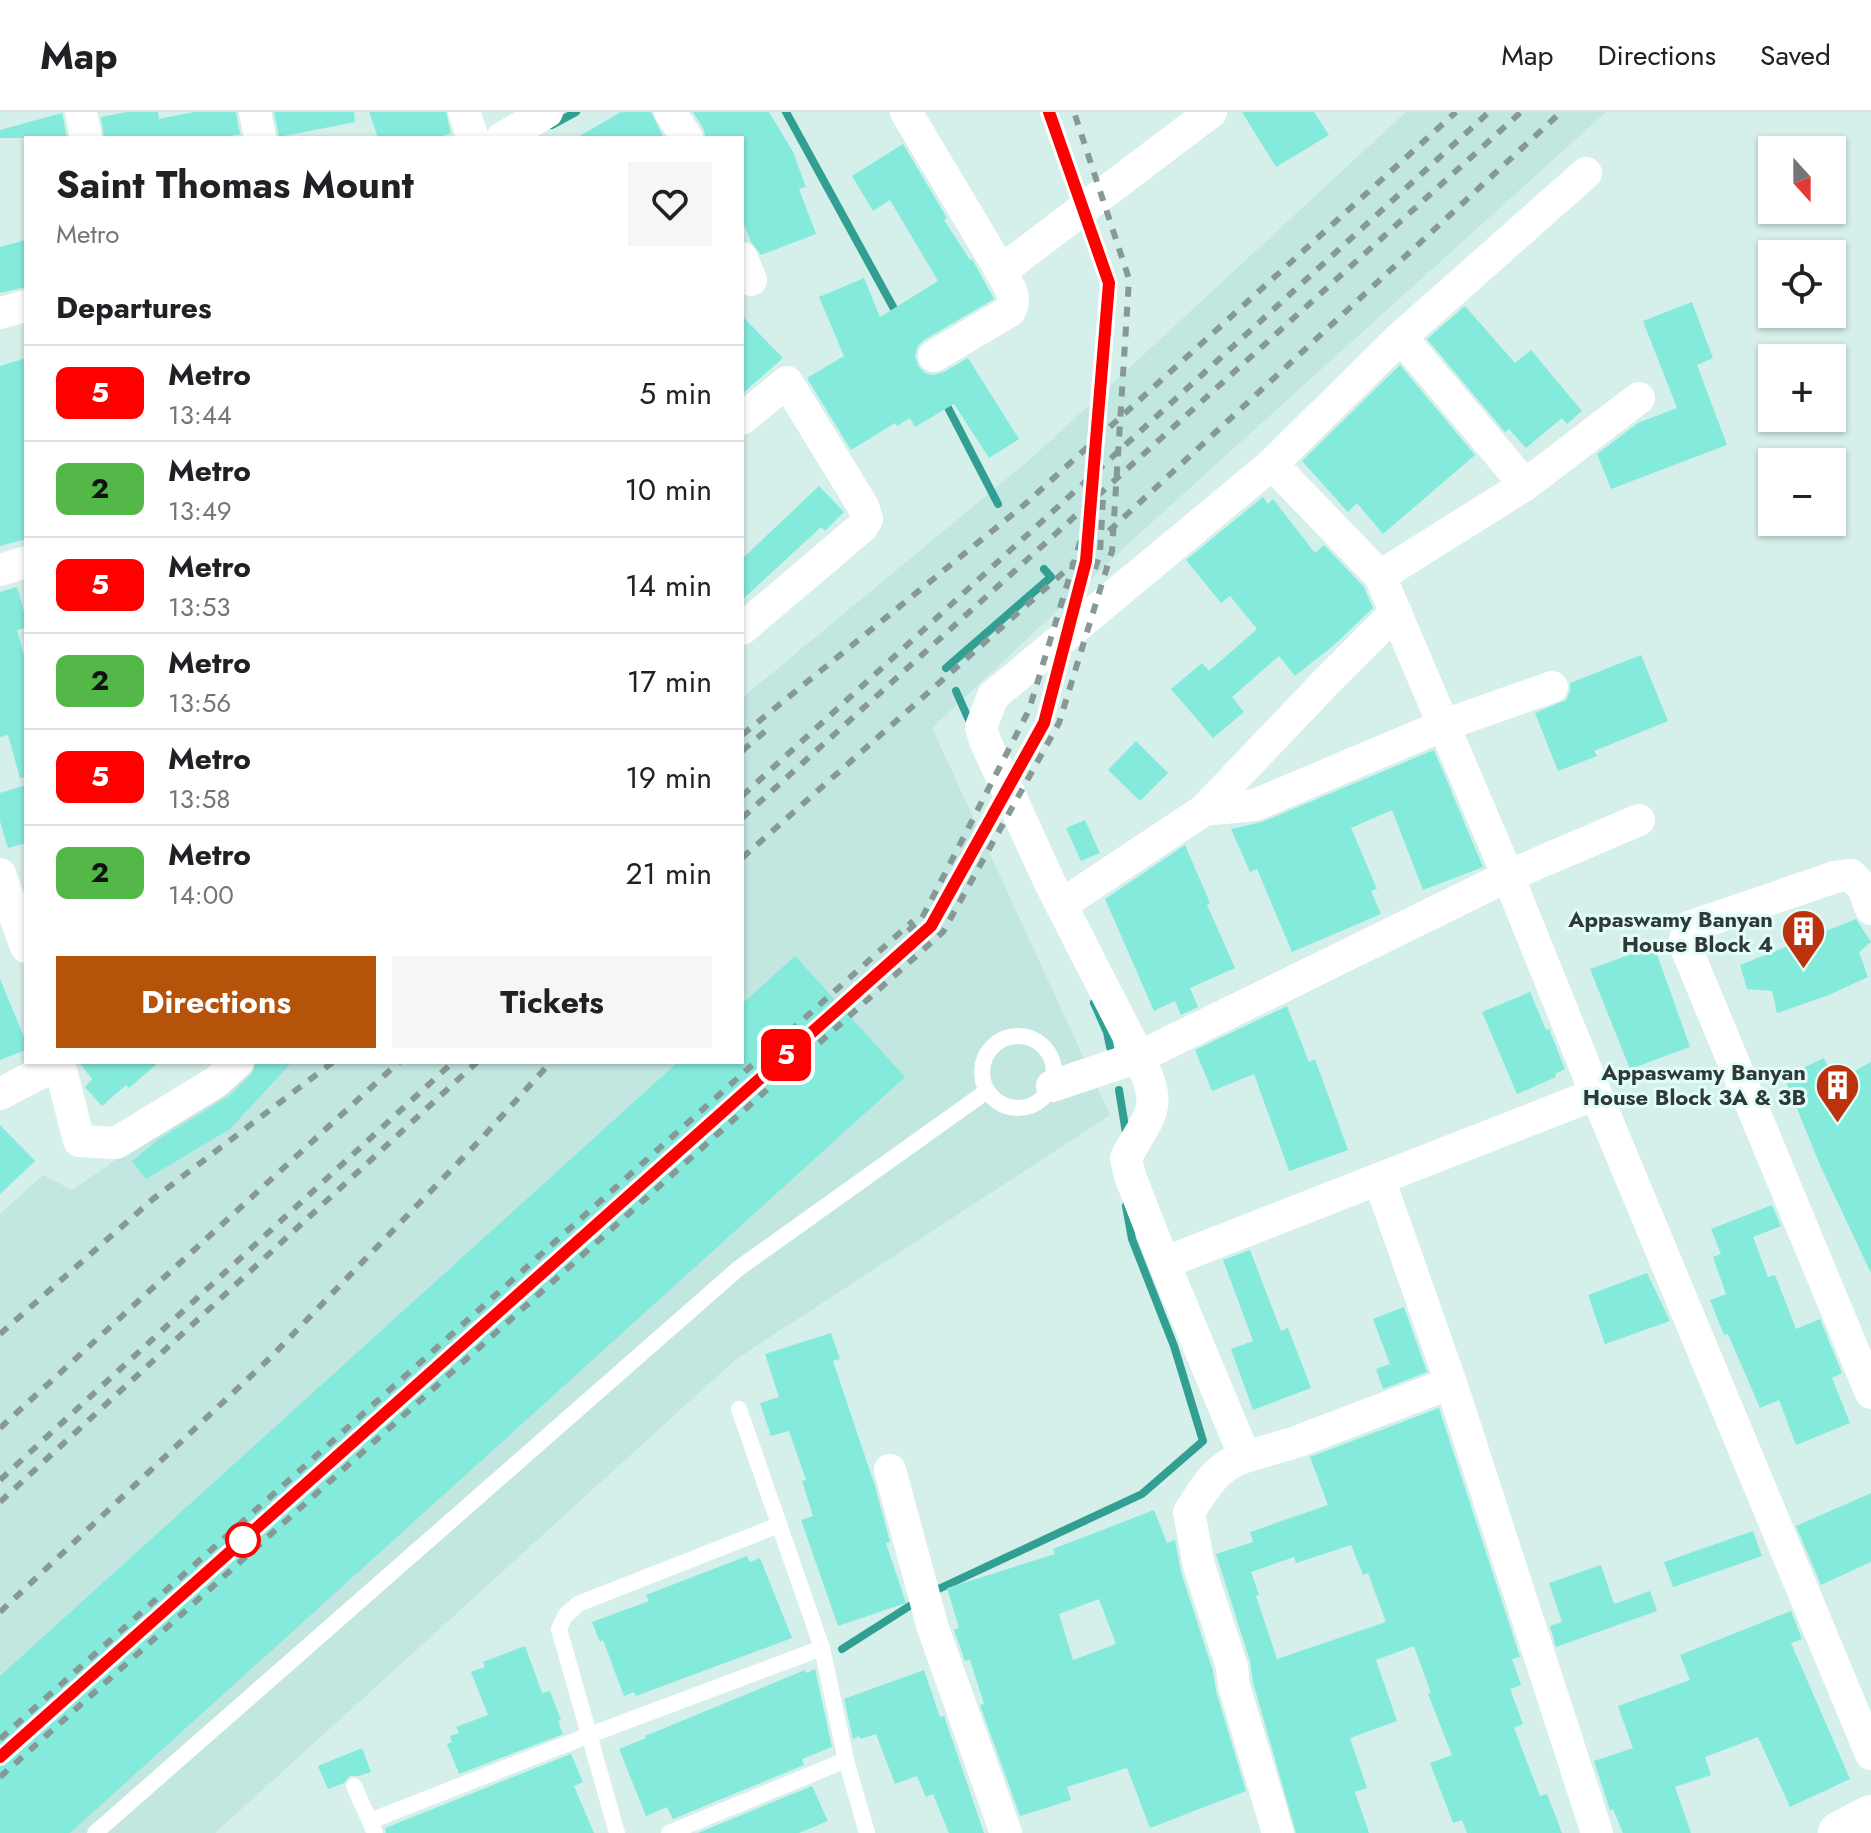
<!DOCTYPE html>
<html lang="en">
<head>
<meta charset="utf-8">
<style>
  :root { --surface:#fff; --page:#f6f6f6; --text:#202124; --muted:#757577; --line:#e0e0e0; --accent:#b45309 }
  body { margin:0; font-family:Jost,sans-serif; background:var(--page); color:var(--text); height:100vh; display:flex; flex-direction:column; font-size:30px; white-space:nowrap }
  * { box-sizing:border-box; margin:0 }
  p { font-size:26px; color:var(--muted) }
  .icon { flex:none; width:44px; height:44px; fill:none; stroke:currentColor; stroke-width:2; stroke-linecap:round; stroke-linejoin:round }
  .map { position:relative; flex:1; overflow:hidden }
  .panel { position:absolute; left:24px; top:24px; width:720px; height:928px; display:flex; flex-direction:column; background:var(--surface); border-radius:0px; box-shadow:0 2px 6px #0004 }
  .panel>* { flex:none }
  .badge { padding:0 16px; border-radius:12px; font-size:28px; line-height:52px }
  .needle { width:52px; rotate:159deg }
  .buttons { position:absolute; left:1758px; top:24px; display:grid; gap:16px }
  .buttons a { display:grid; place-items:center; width:88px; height:88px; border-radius:0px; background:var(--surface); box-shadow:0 2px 6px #0004; font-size:40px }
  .map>.badge { position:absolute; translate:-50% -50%; box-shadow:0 0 0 4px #fff }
  h2 { padding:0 32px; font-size:30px; line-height:72px }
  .round { display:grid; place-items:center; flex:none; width:84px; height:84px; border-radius:0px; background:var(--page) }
  .head { display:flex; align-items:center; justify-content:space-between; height:136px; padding:0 32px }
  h1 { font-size:38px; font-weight:700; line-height:60px }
  .primary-button { display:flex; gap:16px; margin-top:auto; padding:16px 32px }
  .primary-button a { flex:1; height:92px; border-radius:0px; background:var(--accent); color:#fff; font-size:32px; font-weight:700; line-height:92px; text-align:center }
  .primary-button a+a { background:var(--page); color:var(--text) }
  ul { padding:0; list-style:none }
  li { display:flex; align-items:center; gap:24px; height:96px; padding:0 32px; border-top:2px solid var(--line) }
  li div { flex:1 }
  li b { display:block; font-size:30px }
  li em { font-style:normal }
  li .badge { min-width:88px; font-weight:700; text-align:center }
  header { display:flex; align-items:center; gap:48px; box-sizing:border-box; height:112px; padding:0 40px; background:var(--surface); border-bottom:2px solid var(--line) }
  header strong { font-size:38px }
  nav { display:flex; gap:44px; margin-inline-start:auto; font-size:28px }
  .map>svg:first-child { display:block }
  .built { fill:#c2e6e0 }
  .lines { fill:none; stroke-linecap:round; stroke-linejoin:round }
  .stream { stroke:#329f93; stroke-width:8 }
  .building { fill:#84eadc; fill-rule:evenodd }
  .lane { stroke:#fff; stroke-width:16 }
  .street { stroke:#fff; stroke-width:32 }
  .secondary { stroke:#fff; stroke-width:44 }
  .rail { stroke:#879996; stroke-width:6; stroke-dasharray:10 10; stroke-linecap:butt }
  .line-casing { stroke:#fff; stroke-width:18 }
  .line { stroke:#f00; stroke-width:12 }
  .stop-dot { fill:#fff; stroke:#f00; stroke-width:4 }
  .labels { text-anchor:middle; stroke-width:6; stroke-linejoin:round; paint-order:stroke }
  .poi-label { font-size:22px; font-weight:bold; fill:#2f3938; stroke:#e2fdf8; text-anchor:end }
</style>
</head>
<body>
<header>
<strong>Map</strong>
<nav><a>Map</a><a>Directions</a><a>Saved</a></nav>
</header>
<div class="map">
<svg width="1871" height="1721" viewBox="0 0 1871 1721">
  <rect width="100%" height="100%" fill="#d5efeb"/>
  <polygon class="built" points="1406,0 1606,0 1140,421 932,616 1110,1003 735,1248 215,1721 0,1721 0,1102 43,1063 72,1078 259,950 742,950 742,586 1034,344"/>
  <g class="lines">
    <g class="stream">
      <polyline points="786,0 898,204"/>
      <polyline points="552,13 576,0"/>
      <polyline points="943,286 998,392"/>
      <polyline points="946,556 1051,465 1044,457"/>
      <polyline points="956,579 972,615"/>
      <polyline points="1094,891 1107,920 1110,935"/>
      <polyline points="1119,978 1126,1021"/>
      <polyline points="930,1481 1142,1382 1203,1329 1174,1234 1132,1127 1126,1094"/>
      <polyline points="842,1537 919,1488"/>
    </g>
  </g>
  <g class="building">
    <polygon points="127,0 158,0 159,7 194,0 236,0 240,22 219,26 104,26 101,5"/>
    <polygon points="274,0 354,0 355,10 279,25"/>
    <polygon points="369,0 446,0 451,21 437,26 378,26"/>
    <polygon points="621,0 651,0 663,24 576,26"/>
    <polygon points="693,0 769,0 793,40 806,75 799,77 816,122 761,143 751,130 742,107 742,26 706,26 703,16"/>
    <polygon points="1242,0 1314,0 1329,23 1276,55"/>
    <polygon points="62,1 67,26 0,26 0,18"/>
    <polygon points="903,32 947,106 944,108 970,148 972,147 994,187 924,228 918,234 915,243 918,254 925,261 933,263 944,260 968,246 1019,327 989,346 954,292 915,315 910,306 897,314 895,311 851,338 807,266 844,244 819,185 864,166 880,205 938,169 890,88 873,99 852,64"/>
    <polygon points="26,128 26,175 0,181 0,135"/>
    <polygon points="1692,190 1713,246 1697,253 1727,333 1611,377 1597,342 1638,311 1677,296 1643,209"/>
    <polygon points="1465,194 1515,251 1531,238 1582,299 1567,312 1562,306 1526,336 1509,317 1505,320 1427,227"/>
    <polygon points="742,204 783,246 742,282"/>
    <polygon points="26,246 26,427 0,434 0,254"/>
    <polygon points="1400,253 1475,343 1383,422 1357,391 1348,400 1302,349"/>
    <polygon points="819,374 844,400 825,419 821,415 742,488 742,447"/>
    <polygon points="1263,385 1268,392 1273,387 1315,441 1324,433 1364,475 1373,496 1334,533 1295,564 1279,544 1232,585 1244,600 1213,626 1171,577 1202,551 1209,559 1257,517 1230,484 1221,491 1186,448"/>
    <polygon points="17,475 26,507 26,516 17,518 26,551 26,665 20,666 8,623 0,625 0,480"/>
    <polygon points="1641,543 1668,609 1594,639 1597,644 1558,659 1535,601 1566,588 1570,579 1570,571"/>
    <polygon points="1136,629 1168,661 1140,689 1108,658"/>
    <polygon points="1434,638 1483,755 1423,778 1392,698 1351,716 1377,777 1371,779 1381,802 1292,840 1257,757 1250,760 1231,717 1262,710"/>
    <polygon points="26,673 26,731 8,736 0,709 0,681"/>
    <polygon points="1085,708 1100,741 1081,749 1066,716"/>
    <polygon points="1185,733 1210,791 1207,793 1235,856 1190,876 1198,895 1181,903 1175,889 1154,899 1105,787"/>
    <polygon points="1856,807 1871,830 1859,840 1868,865 1829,883 1777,901 1772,879 1747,877 1740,853"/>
    <polygon points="1654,834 1690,935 1630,957 1590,857"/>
    <polygon points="795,844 905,965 70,1721 0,1721 0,1564 678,950 742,950 742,892"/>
    <polygon points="0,867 26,930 26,938 0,948"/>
    <polygon points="1530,880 1546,918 1549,917 1565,957 1555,962 1556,965 1517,982 1482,900"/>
    <polygon points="1287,894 1309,950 1315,947 1348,1038 1289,1059 1254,962 1212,979 1195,938"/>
    <polygon points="1824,946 1835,970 1871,950 1871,1161 1820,1053 1784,965"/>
    <polygon points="79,950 159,950 129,976 126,973 102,994 85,975 92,967"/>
    <polygon points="256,950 292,950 230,1017 146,1067 132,1049 159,1027 229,984 251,963"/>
    <polygon points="0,1013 35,1049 0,1082"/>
    <polygon points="1772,1093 1781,1114 1753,1125 1768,1165 1775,1163 1796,1217 1820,1207 1842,1261 1832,1266 1850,1311 1796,1333 1779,1288 1760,1296 1728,1222 1724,1223 1710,1188 1726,1182 1713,1145 1721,1142 1711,1117"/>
    <polygon points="1250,1138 1281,1219 1288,1216 1311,1276 1253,1298 1231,1237 1253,1229 1223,1148"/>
    <polygon points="1647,1161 1670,1209 1605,1232 1588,1183"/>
    <polygon points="1404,1195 1427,1260 1383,1277 1376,1257 1390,1252 1373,1207"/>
    <polygon points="831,1221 840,1247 833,1249 875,1374 890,1430 886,1431 906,1491 838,1514 801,1408 813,1404 802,1369 806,1368 789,1319 771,1324 760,1291 779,1285 765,1242"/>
    <path d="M1439,1296L1520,1545L1512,1547L1521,1573L1510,1577L1523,1612L1514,1616L1540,1684L1547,1682L1562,1721H1467L1462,1708L1453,1711L1430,1651L1452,1643L1428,1582L1431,1581L1414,1534L1376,1548L1397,1609L1350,1626L1367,1676L1355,1680L1369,1721H1296L1253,1570L1250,1549L1216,1442L1253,1430L1250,1420L1328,1393L1310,1345ZM1351,1433L1363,1463L1368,1461L1386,1510L1277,1547L1256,1484L1259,1483L1251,1460L1294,1445L1296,1451Z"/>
    <polygon points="1871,1381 1871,1450 1821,1473 1796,1414"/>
    <path d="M1154,1398L1167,1431L1175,1428L1181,1460L1213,1559L1216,1579L1246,1679L1150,1716L1127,1656L1067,1675L1071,1688L1020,1704L980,1593L984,1592L970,1548L965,1549L954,1518L959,1516L947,1476L1055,1442L1053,1437ZM1099,1487L1116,1532L1073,1548L1059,1502Z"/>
    <polygon points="1753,1419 1762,1444 1673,1475 1664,1450"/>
    <polygon points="747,1444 750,1450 760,1446 792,1526 636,1584 634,1580 624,1584 603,1528 600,1530 592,1510 649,1489 646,1483"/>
    <polygon points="1601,1453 1614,1492 1650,1479 1657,1499 1556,1535 1550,1514 1562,1510 1549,1471"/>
    <polygon points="1791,1499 1802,1527 1791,1531 1850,1667 1790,1695 1758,1625 1705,1645 1711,1663 1675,1675 1691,1721 1623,1721 1613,1697 1610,1698 1594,1649 1633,1636 1618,1594 1690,1568 1680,1543"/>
    <polygon points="525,1534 542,1581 550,1579 561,1608 558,1609 563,1622 459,1662 447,1632 452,1630 450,1624 459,1621 456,1615 488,1603 471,1560 485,1555 483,1550"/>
    <polygon points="815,1557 832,1635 802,1647 804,1653 673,1707 667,1695 646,1704 619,1637 646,1626 645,1624 805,1558 806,1561"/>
    <polygon points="924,1558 940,1605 944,1604 984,1721 949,1721 933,1682 926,1685 917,1664 895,1672 876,1622 860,1627 859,1624 853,1627 844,1587"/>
    <polygon points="362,1636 371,1660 359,1664 350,1664 344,1671 328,1677 318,1654"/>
    <polygon points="571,1642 583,1670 574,1674 594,1721 386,1721 385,1716"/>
    <polygon points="812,1674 828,1709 799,1721 698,1721"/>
  </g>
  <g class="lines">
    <g class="lane">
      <circle cx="1018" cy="960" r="36"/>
      <polyline points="739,1297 822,1536 846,1648 867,1721"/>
      <polyline points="354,1674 375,1721"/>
      <polyline points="370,1709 587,1624 822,1536"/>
      <polyline points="95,1721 739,1156 987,979"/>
      <polyline points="617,1721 559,1517 565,1504 578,1492 779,1413"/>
      <polyline points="669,1721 846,1648"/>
    </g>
    <g class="street">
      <polyline points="81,0 86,26"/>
      <polyline points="255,0 260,26"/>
      <polyline points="464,0 473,26"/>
      <polyline points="670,0 687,26"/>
      <polyline points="906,0 1001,159 1211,0"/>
      <polyline points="502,26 547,0"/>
      <polyline points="742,146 751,168"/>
      <polyline points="0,201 26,194"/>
      <polyline points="1401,225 1525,373"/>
      <path d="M934,244L1010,199C1018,185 1008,173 1001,159"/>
      <polyline points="742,307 787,270 863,394 867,407 862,415 742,517"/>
      <polyline points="1272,352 1380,464 1508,764 1596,982 1871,1642"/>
      <polyline points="0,458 26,450"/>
      <polyline points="1380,464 1525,373 1639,286"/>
      <polyline points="1204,698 1329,567 1396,500"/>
      <polyline points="0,762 26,835"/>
      <polyline points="1061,793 1204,698 1255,693 1444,613 1552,575"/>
      <polyline points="1871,797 1863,776 1851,763 1835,765 1689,815 1684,831 1871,1281"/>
      <polyline points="59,950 79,1029 116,1031 216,970 238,950"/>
      <polyline points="1052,974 1139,945 1050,771 985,629 981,615 993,584 1272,352 1401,225 1586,61"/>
      <polyline points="0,982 59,951"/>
      <polyline points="1379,1067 1451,1271"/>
      <polyline points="1164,1151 1596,982"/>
      <path d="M1245,1345C1216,1354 1205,1376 1189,1400L1199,1454L1232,1555L1234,1574L1278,1721"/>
      <polyline points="890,1358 933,1516 1006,1721"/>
      <path d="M1597,1721L1451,1271L1296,1330L1245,1345L1164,1151L1130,1064L1126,1046C1151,999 1164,998 1139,945L1508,764L1639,708"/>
    </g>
    <polyline class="secondary" points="1840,1721 1871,1705"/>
    <g class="rail">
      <polyline points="1109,419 1561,0"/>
      <polyline points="1095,457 1100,442 1103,386"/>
      <polyline points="742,623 1024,393 1456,0"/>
      <polyline points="742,639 769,616"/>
      <polyline points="742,684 1489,0"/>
      <polyline points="742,706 1521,0"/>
      <polyline points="742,746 1074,451"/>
      <polyline points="908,819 921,808 1029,598 1081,427"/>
      <polyline points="0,1222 153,1087 333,950"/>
      <polyline points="0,1316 399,950"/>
      <polyline points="0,1368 453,950"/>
      <polyline points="0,1390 477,950"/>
      <polyline points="0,1500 271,1245 481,1027 551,950"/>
      <polyline points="0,1627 913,809"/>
      <polyline points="0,1645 931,814 1044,611 1086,449 1109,171 1049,0"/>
      <polyline points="0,1665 943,820 1059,611 1112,439 1129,167 1074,0"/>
    </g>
  </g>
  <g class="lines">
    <defs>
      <polyline id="line" points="0,1645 931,814 1044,611 1086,449 1109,171 1049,0"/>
    </defs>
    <use href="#line" class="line-casing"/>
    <use href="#line" class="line"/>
  </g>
  <defs>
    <symbol id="building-pin" viewBox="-11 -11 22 30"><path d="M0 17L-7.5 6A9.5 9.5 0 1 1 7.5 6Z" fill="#bc320d" stroke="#e2fdf8"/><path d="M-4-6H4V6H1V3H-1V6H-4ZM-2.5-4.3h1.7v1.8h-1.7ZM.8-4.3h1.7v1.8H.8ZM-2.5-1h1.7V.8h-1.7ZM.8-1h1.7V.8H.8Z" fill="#fff"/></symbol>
  </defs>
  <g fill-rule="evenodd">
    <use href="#building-pin" x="1778" y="794" width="51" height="69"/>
    <use href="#building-pin" x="1812" y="948" width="51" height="69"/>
  </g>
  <circle class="stop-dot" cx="243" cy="1428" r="16"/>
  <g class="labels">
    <g class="poi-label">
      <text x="1773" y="815">Appaswamy Banyan<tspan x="1773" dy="25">House Block 4</tspan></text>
      <text x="1806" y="968">Appaswamy Banyan<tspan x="1806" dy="25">House Block 3A &amp; 3B</tspan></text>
    </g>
  </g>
</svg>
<div class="buttons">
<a><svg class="needle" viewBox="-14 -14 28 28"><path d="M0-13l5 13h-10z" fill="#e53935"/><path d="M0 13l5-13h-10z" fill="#757577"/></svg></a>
<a><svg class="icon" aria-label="locate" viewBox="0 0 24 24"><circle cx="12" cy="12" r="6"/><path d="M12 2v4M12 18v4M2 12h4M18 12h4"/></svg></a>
<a>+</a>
<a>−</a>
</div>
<b class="badge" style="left:786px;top:943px;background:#f00;color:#fff">5</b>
<section class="panel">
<div class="head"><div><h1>Saint Thomas Mount</h1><p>Metro</p></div><a class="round"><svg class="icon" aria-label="heart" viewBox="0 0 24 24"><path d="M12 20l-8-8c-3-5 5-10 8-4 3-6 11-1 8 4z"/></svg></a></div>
<h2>Departures</h2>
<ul>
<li><span class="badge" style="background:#f00;color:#fff">5</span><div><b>Metro</b><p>13:44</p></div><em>5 min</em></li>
<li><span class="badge" style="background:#53b848;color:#111">2</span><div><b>Metro</b><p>13:49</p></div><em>10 min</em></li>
<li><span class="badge" style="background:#f00;color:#fff">5</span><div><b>Metro</b><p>13:53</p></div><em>14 min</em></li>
<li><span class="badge" style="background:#53b848;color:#111">2</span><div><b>Metro</b><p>13:56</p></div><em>17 min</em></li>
<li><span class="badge" style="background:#f00;color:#fff">5</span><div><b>Metro</b><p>13:58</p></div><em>19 min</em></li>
<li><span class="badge" style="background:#53b848;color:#111">2</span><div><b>Metro</b><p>14:00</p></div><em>21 min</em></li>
</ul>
<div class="primary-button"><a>Directions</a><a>Tickets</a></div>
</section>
</div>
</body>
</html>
